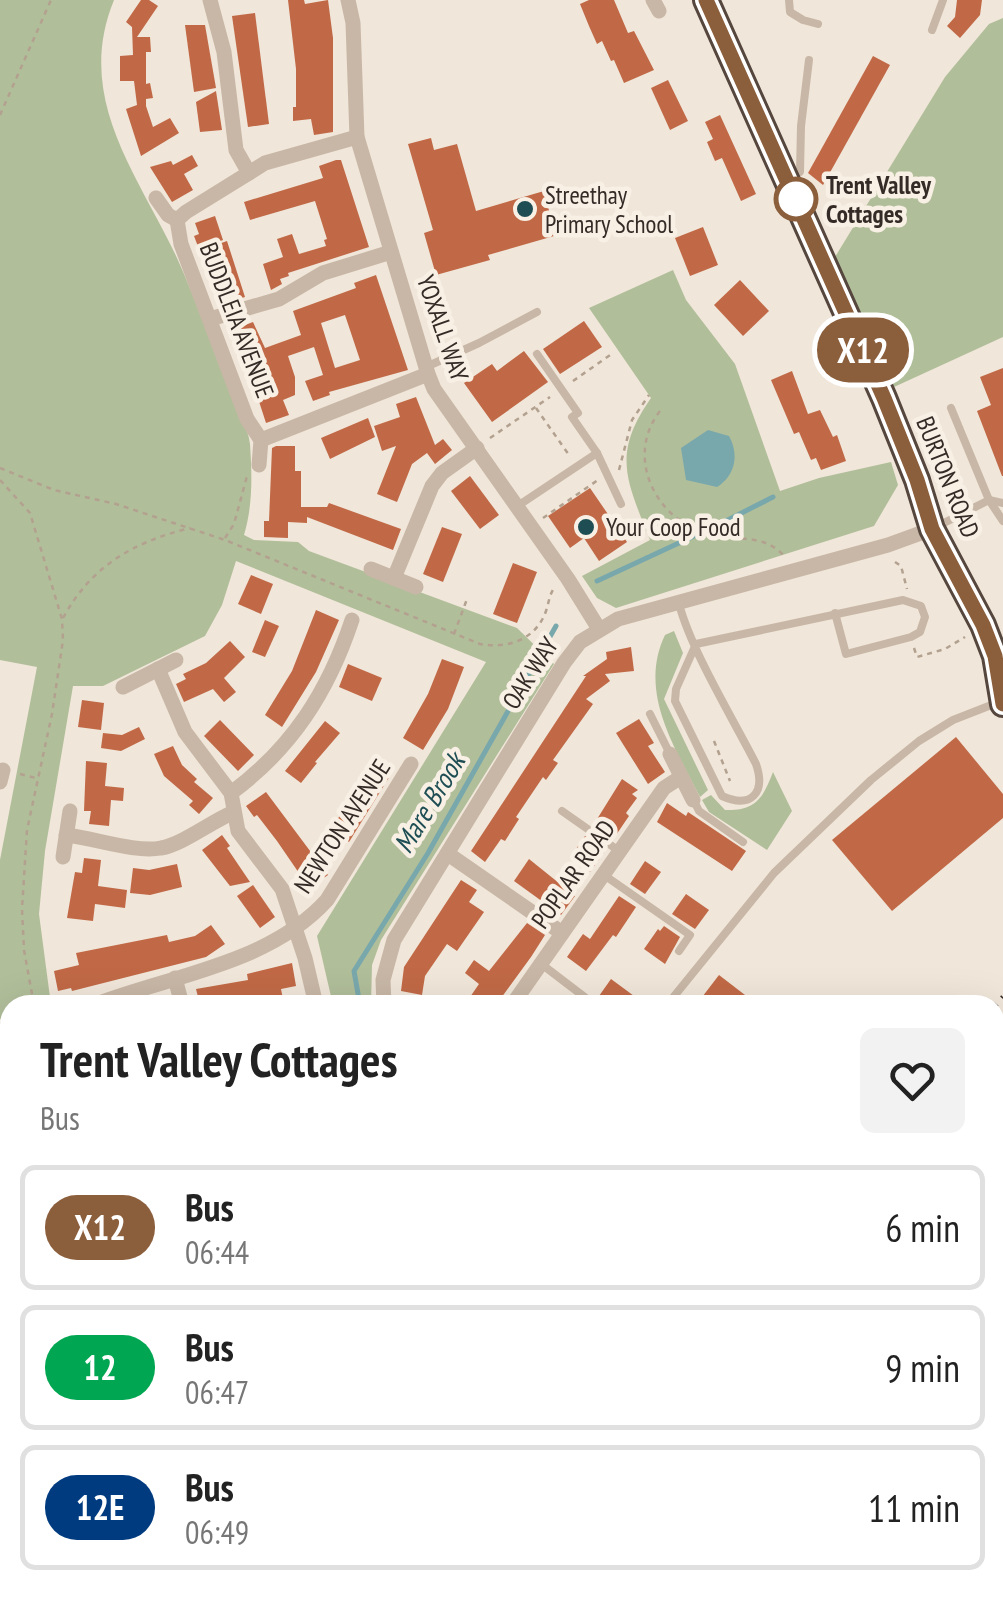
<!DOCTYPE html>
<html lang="en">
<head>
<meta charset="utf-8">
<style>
  :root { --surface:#fff; --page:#f2f2f2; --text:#222; --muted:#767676; --line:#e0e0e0 }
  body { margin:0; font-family:"PT Sans Narrow",sans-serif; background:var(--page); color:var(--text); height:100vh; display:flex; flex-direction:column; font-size:38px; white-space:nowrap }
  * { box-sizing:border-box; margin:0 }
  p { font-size:32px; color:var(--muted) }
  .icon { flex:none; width:55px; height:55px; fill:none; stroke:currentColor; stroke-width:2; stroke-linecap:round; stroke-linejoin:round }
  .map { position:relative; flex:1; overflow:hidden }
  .sheet { position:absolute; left:0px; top:995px; width:1005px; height:612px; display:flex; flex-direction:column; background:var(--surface); border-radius:30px 30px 0 0; box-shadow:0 10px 40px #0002 }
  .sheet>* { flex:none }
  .badge { padding:0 20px; border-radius:32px; font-size:35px; line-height:65px }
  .map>.badge { position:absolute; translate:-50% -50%; box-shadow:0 0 0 5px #fff }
  .round { display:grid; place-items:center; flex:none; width:105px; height:105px; border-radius:15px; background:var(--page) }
  .head { display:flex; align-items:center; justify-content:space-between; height:170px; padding:0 40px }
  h1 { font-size:48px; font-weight:600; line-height:75px }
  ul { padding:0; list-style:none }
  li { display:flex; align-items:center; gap:30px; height:125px; margin:0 20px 15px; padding:0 20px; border:5px solid var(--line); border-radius:15px }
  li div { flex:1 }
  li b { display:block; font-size:38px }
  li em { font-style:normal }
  li .badge { min-width:110px; font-weight:700; text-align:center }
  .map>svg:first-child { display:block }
  .green { fill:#b1be9a }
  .water { fill:#79a8ac }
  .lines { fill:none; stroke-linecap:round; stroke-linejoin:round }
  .stream { stroke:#79a8ac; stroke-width:5 }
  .building { fill:#c16946; fill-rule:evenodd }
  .path { stroke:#b3a190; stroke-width:2.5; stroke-dasharray:5 5; stroke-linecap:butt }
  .lane { stroke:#c8b7a6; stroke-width:8 }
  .street { stroke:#c8b7a6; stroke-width:15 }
  .highway { stroke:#55463e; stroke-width:28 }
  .rail { stroke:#342b27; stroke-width:5; stroke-dasharray:2.5 8; stroke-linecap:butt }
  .line-casing { stroke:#fff; stroke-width:22 }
  .line { stroke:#8b5e3c; stroke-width:15 }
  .stop-dot { fill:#fff; stroke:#8b5e3c; stroke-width:5 }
  .poi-dot { fill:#1e4e54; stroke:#f8f0e5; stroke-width:4 }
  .labels { text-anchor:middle; stroke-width:9; stroke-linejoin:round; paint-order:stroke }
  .stop-label { font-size:25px; font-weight:bold; fill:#342b27; stroke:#f8f0e5; text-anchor:start }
  .poi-label { font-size:25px; fill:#342b27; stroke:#f8f0e5; text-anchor:start }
  .street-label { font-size:25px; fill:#342b27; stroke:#f8f0e5 }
  .water-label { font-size:28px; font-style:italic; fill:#1e4e54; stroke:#f8f0e5 }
</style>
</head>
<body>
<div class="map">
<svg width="1003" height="1606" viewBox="0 0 1003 1606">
  <rect width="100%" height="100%" fill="#f0e6d9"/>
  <g class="green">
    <path d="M0,0H114C74,98 137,173 177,258C196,300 211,344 228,387C235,404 248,426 250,444C252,474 253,505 244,535L254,540L298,542L309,551L517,628L554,664L381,940L372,965L371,1005H333L317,936L486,662L236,561L222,605L205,636L103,686H73L45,851L39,914L51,1005H10V1017L0,1019V860L37,667L0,660Z"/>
    <polygon points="1003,18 1003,337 894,387 835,257 945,77 989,24"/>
    <path d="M673,270L686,300L735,364L780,491L819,478L891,462L898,485L874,526L616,608L597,598L582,576L650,540C627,481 611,455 651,398L589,308Z"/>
    <path d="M674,631L683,653L664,699L708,790L700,797C674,746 638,691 665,635Z"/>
    <path d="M773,772L792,811L767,850L709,812L702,800L711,795L725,810C756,811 763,798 773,772Z"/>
    <polygon points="161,1598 305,1598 296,1606 159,1606"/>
  </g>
  <path class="water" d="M708,430L729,436C739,454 736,475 717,487L686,480L681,448Z"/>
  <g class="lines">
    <g class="stream">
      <polyline points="712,528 773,497"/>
      <polyline points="597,581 694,536"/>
      <polyline points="360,1005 354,971 428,853 556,626"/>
      <polyline points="0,1195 10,1196"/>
    </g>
  </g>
  <g class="building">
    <polygon points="141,0 149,0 158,6 137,37 150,37 151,52 146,52 146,84 150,83 153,98 146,99 146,106 153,127 170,118 179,133 141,156 126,109 137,105 134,81 120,81 120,56 133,55 132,27 126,22"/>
    <polygon points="288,0 304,0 305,4 328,0 333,38 333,132 314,135 311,119 293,121 293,107 296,107 296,69"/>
    <polygon points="589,0 614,0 628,33 634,31 654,70 624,83 614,60 611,61 602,41 597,44 589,26 580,4"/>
    <polygon points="957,0 982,0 980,15 960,38 947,26 955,17"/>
    <polygon points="255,13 269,124 248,127 232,16"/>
    <polygon points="185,25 205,25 216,88 194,92"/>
    <polygon points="873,56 890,65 823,185 808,173"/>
    <polygon points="668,80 688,121 670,130 651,88"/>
    <polygon points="216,91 222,130 200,132 196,102"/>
    <polygon points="720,115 756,194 741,201 722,158 715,161 707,142 713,139 705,122"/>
    <polygon points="431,138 434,150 457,144 476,211 544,191 550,214 555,212 561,234 488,255 490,260 436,275 424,233 433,230 408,144"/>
    <polygon points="192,155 198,166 184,174 193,190 172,202 150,167 171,161 173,165"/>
    <polygon points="336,160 341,160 369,247 288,273 289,276 280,279 282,284 271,290 263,264 283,257 277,239 292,234 299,254 326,246 324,240 327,239 315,201 250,220 244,202 323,178 319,166"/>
    <polygon points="215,216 223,240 199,249 194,236 199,234 195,223"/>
    <polygon points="703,227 718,265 690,276 675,238"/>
    <polygon points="227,241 245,297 225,303 222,295 217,297 212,283 224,279 213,246"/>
    <path d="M376,275L408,370L329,392L330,395L313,401L305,381L323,375L314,347L288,356L295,377V395L283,400L289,415L266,423L244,355L241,356L232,330L253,322L265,348L301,335L293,311L356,288L354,283ZM345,315L360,360L335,368L321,323Z"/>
    <polygon points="740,280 769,311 743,336 714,305"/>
    <polygon points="584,321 602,347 560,374 543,349"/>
    <polygon points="524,351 548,382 492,422 464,383 492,364 497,371"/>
    <polygon points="1003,368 1003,476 1002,476 977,411 991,405 980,377"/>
    <polygon points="792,371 808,414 820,410 833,437 837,435 846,461 821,470 816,458 811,460 799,432 794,434 771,380"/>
    <polygon points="416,397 435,445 443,439 452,450 435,464 427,453 412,464 397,502 377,494 396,446 382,451 374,426 400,417 396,404"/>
    <polygon points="368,418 375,437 330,459 321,438"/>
    <polygon points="276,446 295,446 295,471 301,471 301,507 327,507 329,503 401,529 393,550 307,517 307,523 288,522 288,538 264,537 264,521 269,521 272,448"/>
    <polygon points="470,476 499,515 480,529 451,491"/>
    <polygon points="590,488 627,542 599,561 584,538 570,548 548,516"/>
    <polygon points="442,527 462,534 443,582 423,574"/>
    <polygon points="513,563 537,572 517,623 493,614"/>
    <polygon points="251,575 273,584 261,614 238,604"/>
    <polygon points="316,610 339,620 316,672 282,727 265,715 292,671"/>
    <polygon points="265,620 279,626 265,657 252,652"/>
    <polygon points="230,641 245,657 224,678 236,692 224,702 213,689 184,702 176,684 186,679 183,674 206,663"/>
    <polygon points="631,647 634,671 605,674 610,681 586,699 593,704 553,760 558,763 546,780 543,777 516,817 519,819 505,841 501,839 485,862 471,851 586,676 583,676 607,659 606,652"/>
    <polygon points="442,659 464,667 448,709 423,750 403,738 428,694"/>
    <polygon points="348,664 382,678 372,701 339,687"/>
    <polygon points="82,700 104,703 101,730 78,727"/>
    <polygon points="639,719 654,743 648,746 665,772 648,784 616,733"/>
    <polygon points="220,720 254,755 238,771 204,736"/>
    <polygon points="325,721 340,733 315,762 317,763 301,783 285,771"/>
    <polygon points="139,727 145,739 121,751 101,748 103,733 122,735"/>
    <polygon points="956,737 1003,794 1003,818 892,911 832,840"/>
    <polygon points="173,746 182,765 197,779 194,782 213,798 199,814 189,805 193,801 164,776 154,754"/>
    <polygon points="86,761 107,763 105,786 124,788 123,801 111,800 109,826 89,824 91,811 84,811"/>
    <polygon points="379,762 393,771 349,842 331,828"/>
    <polygon points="622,779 638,790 632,794 637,798 626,813 629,816 614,838 594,824"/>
    <polygon points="266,792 328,875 306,890 298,878 301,876 277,841 257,815 254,817 246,806"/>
    <polygon points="667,803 686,816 688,812 746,851 732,871 657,822"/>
    <polygon points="222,835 230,846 227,848 250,882 230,886 202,850"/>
    <polygon points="585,836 605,851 590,872 570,858"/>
    <polygon points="84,858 101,860 98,886 127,890 125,908 95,904 93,921 67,918 75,872 82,873"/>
    <polygon points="529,859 575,896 561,915 514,881"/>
    <polygon points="645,861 661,872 645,894 630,884"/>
    <polygon points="177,864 182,887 150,895 130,893 133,868 149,870"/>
    <polygon points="461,880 477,890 469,902 484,912 457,951 447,944 425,976 422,995 401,991 404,967"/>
    <polygon points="253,885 275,917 260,928 237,896"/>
    <polygon points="686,894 709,910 695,929 672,914"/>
    <polygon points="619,896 636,907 616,937 613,935 586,971 567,957 583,934 590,939"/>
    <polygon points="527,923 545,935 531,957 496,1005 476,1005 468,1000 479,984 465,973 474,960 489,971"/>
    <polygon points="211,925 225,944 206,957 72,991 71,988 58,991 54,971 79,965 76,953 167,935 169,942 195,936"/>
    <polygon points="664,926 680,937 665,964 644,949 658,929 660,931"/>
    <polygon points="292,963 296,986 281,989 283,999 253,1005 200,1005 196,989 248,980 247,974"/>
    <polygon points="719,975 758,1005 696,1005"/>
    <polygon points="611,979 630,993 646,1005 611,1005 599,996"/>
  </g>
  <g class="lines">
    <g class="path">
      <polyline points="0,115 51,0"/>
      <polyline points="573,381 613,353"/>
      <polyline points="536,408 569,455"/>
      <path d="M660,411C625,456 654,518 707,534C735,542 764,532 785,557"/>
      <polyline points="490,438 550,397"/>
      <path d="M0,468L54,490L116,504L225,540L480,644C507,649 536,640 546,611C549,602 549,596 554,588"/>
      <polyline points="619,470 632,420 649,395"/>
      <polyline points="0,480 30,513 62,619 63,640 52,714 27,830 22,909 24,950 34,1005"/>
      <polyline points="543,518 598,480"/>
      <polyline points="225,538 234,524 247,476"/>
      <polyline points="895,562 901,566 907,589"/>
      <path d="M63,618C92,565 134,542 190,528"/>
      <polyline points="454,634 467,599"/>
      <polyline points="914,648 917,657 945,649 965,637"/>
      <polyline points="714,741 730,781"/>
      <polyline points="20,774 36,778"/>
      <polyline points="0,1214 10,1213"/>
      <polyline points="178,1606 182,1598"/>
    </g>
    <g class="lane">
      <polyline points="789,0 790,12 803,20 818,24"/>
      <polyline points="932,30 943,0"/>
      <polyline points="789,177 800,172 801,126 809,60"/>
      <polyline points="537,354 578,413 572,417 597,453 621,504"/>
      <polyline points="426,367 479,343 537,312"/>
      <polyline points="951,408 989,500 1003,521"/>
      <polyline points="516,507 597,453"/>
      <polyline points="936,527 989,500 1003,503"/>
      <path d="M679,604C692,652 732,717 756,764C766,793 751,809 722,796L675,701L676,689L696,644"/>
      <polyline points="696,644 903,600 921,606 925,617 920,632 911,637 846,654 835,613"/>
      <polyline points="650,714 670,754"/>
      <polyline points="694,801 699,811 743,842"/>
      <polyline points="562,811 619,851"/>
      <polyline points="604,875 690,935 679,951"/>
      <polyline points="540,963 595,1005"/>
      <polyline points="667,1005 774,873 871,780 919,741 953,720 999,702"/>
      <polyline points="0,1247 10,1252"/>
      <polyline points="995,1470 1003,1479"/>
      <polyline points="676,1598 685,1606"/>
      <polyline points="746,1598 754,1606"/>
    </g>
    <g class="street">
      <polyline points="210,0 224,52 236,150 249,173"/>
      <polyline points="348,0 353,23 357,137 428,374 434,389 568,579 599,629"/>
      <polyline points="653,0 659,11"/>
      <polyline points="156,198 168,215 177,220 181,244 247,419 261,440 259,465"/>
      <polyline points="177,220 186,212 265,163 357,137"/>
      <polyline points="210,319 279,299 323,273 391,252"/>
      <polyline points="261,440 428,374"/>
      <polyline points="371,569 416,587"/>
      <polyline points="394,578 432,486 442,473 477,448"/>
      <polyline points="158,669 185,732 231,793 238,831 282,889 305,958 316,1005"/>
      <polyline points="123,687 176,660"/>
      <polyline points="670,754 693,800"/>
      <polyline points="0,782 3,770"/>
      <path d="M231,793C292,748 328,692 352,620"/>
      <path d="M66,835C94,838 135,853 161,848C181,845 211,822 232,813"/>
      <polyline points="448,854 562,933"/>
      <polyline points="63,857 70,811"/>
      <polyline points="175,978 182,1005"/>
      <path d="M94,1005C172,975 269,964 327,900L411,764"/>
      <polyline points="384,1005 383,980 394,940 564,663 580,642 618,619 888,545 932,529"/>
      <polyline points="512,1005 664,788 681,777"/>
      <polyline points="0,1031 10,1028"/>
      <polyline points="0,1443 10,1442"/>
      <polyline points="802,1598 811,1606"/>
      <polyline points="590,1606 598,1598"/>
    </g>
    <polyline class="highway" points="706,0 884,398 917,480 932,529 983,625 995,656 1003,704"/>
    <g class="rail">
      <polyline points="995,1006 1003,997"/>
      <polyline points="995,1038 1003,1030"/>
      <polyline points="395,1606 404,1598"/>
      <polyline points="423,1606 431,1598"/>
    </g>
  </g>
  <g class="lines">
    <defs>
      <polyline id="line" points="706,0 884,398 917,480 932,529 983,625 995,656 1003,704"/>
    </defs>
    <use href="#line" class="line-casing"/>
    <use href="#line" class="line"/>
  </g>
  <circle class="stop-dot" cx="796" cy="199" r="20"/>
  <g class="poi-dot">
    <circle cx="525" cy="209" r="10"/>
    <circle cx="586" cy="527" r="10"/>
  </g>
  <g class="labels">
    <g class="stop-label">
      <text x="826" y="194">Trent Valley<tspan x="826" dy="29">Cottages</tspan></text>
    </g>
    <g class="poi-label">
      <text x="545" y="204">Streethay<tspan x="545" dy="29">Primary School</tspan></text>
      <text x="606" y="536">Your Coop Food</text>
    </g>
    <g class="street-label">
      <text transform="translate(237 320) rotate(69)" y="9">BUDDLEIA AVENUE</text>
      <text transform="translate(443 328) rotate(71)" y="9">YOXALL WAY</text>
      <text transform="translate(948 477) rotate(68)" y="9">BURTON ROAD</text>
      <text transform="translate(530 673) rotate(-57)" y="9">OAK WAY</text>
      <text transform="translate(342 826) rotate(-57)" y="9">NEWTON AVENUE</text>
      <text transform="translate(573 874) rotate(-55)" y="9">POPLAR ROAD</text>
    </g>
    <g class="water-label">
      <text transform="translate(429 803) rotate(-59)" y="10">Mare Brook</text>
    </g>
  </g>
</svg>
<b class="badge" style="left:863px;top:350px;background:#8b5e3c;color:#fff">X12</b>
<section class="sheet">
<div class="head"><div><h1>Trent Valley Cottages</h1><p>Bus</p></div><a class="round"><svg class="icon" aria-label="heart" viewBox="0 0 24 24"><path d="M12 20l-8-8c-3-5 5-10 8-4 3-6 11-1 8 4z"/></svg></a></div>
<ul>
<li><span class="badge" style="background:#8b5e3c;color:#fff">X12</span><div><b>Bus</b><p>06:44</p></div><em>6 min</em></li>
<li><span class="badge" style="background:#00a651;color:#fff">12</span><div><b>Bus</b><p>06:47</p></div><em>9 min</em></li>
<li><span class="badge" style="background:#003b80;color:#fff">12E</span><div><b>Bus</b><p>06:49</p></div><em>11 min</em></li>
</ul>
</section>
</div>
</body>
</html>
